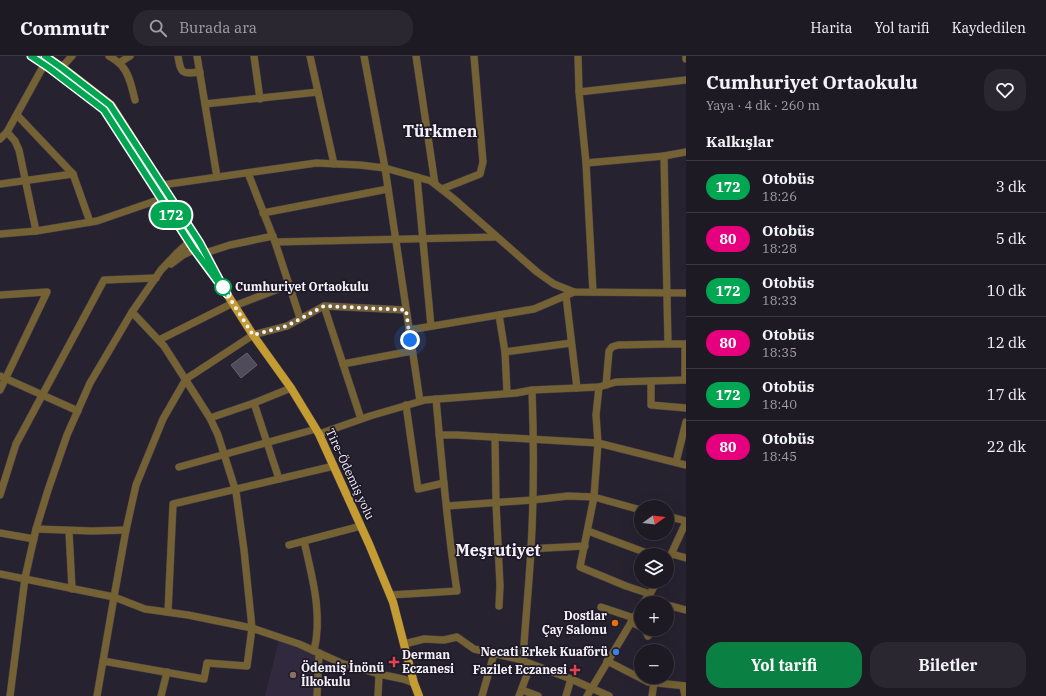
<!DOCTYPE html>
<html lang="tr">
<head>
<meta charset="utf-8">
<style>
  :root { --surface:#1d1a24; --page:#2a2731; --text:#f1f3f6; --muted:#a0a1a6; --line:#3b3841; --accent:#0b8043 }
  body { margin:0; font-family:"IBM Plex Serif",serif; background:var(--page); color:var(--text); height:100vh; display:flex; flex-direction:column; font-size:15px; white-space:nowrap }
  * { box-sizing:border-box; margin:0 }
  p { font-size:13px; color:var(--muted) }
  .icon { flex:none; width:22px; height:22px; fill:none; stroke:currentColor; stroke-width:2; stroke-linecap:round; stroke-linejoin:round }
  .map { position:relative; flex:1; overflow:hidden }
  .drawer { display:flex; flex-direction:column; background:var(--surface); width:360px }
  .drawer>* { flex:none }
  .badge { padding:0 8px; border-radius:13px; font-size:14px; line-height:26px }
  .needle { width:26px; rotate:76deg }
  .controls { position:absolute; left:634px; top:444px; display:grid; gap:8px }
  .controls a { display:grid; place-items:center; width:40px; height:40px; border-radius:50%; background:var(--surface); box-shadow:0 4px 16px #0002,0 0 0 1px var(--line); font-size:20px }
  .you { position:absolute; width:20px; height:20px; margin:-10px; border:3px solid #fff; border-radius:50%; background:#1a73e8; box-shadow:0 0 0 6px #1a73e833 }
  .map>.badge { position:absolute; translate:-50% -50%; box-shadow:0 0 0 2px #fff }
  h2 { padding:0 20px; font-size:15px; line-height:36px }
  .round { display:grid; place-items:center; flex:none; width:42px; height:42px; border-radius:16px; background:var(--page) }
  .overview { display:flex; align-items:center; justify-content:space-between; height:68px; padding:0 20px }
  h1 { font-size:19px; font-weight:700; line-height:30px }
  .cta { display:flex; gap:8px; margin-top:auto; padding:8px 20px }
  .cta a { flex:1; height:46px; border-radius:16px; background:var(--accent); color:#fff; font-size:16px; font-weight:700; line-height:46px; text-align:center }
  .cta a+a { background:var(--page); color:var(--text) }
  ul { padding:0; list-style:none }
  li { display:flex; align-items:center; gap:12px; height:52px; padding:0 20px; border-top:1px solid var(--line) }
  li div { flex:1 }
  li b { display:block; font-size:15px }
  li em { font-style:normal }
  li .badge { min-width:44px; font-weight:700; text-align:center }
  header { display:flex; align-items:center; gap:24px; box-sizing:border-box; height:56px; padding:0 20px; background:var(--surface); border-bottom:1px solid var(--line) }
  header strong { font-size:19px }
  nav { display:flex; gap:22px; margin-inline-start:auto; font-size:14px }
  .search { width:280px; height:36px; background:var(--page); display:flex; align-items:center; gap:10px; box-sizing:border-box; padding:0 14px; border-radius:16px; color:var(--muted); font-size:15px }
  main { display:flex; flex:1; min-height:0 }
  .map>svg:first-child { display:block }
  .built { fill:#312a3e }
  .building { fill:#504b5b; stroke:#676272 }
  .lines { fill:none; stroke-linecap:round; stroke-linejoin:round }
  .minor-casing { stroke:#443f4c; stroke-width:8 }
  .major-casing { stroke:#443f4c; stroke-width:9 }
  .minor { stroke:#746134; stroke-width:7 }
  .major { stroke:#c49c32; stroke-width:8 }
  .line-casing { stroke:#fff; stroke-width:9 }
  .line { stroke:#00a651; stroke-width:6 }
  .walk { stroke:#f4f1fb; stroke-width:4; stroke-dasharray:0 7.2 }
  .stop-dot { fill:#fff; stroke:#00a651; stroke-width:2 }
  .food-dot { fill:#e8710a; stroke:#1e1926; stroke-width:1.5 }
  .shop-dot { fill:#3f7fe0; stroke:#1e1926; stroke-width:1.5 }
  .health-dot { fill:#e0444e; stroke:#1e1926; stroke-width:1.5 }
  .education-dot { fill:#8d6e63; stroke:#1e1926; stroke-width:1.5 }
  .labels { text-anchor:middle; stroke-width:3.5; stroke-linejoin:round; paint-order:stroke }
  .stop-label { font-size:12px; font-weight:bold; fill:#f4f1fb; stroke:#1e1926; text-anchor:start }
  .street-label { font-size:12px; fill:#f4f1fb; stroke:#1e1926 }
  .poi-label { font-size:12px; font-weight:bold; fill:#f4f1fb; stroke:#1e1926; text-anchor:end }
  .district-label { font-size:16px; font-weight:bold; fill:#f4f1fb; stroke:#1e1926 }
</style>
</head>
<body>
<header>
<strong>Commutr</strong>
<div class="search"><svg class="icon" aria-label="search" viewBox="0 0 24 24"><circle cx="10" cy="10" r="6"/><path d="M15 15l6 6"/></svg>Burada ara</div>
<nav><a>Harita</a><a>Yol tarifi</a><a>Kaydedilen</a></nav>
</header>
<main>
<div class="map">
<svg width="686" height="640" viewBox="0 0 686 640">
  <rect width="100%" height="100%" fill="#272230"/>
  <polygon class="built" points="279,584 317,598 314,640 265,640"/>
  <polygon class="building" points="247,297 257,309 241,322 231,309"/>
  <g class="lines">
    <defs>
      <g id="minor">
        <path d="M109,0C114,3 119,6 122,10C130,19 132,33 135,44"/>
        <path d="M178,0C181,18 181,18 200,16"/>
        <polyline points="197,0 217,121"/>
        <polyline points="254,0 260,43"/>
        <polyline points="310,0 334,108"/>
        <polyline points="364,0 385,112 420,345"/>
        <polyline points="416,0 435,128"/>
        <polyline points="578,0 579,36 586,107 593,236"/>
        <polyline points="686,0 686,3"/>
        <polyline points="119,7 130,0"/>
        <polyline points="62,11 72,0"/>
        <polyline points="579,36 686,24"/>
        <polyline points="205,48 318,36"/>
        <polyline points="17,59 73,118"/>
        <polyline points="7,76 15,85 19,94 36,175"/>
        <polyline points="0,83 7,76 44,9"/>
        <polyline points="586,107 664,100"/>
        <polyline points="248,117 275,186 496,181"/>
        <polyline points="417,121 431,270"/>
        <polyline points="0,128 73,118 90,166"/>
        <polyline points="162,129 316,107 360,109 385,112 431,125 454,143 537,216 554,228 574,236 686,237"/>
        <polyline points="442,133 480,118 483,106 474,0"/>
        <polyline points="263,157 388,133"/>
        <polyline points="0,178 36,175 97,165 161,143"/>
        <polyline points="275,186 300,262"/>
        <polyline points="205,197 230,189 273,180"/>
        <polyline points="171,208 183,199 198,192"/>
        <polyline points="0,239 47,236 0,334"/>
        <polyline points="566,240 577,332"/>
        <polyline points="234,250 289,229"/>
        <polyline points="324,250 361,363"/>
        <polyline points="499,259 505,296"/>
        <polyline points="409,274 534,253 574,236"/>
        <polyline points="159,284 233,247"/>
        <polyline points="668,288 685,288 685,324"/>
        <polyline points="343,308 412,295"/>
        <polyline points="0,320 78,355"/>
        <polyline points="651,325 651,349 686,352"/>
        <polyline points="606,329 609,295 612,291 618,289 668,288 664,100 686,96"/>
        <polyline points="599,331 596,359 598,387 594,441 580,511 626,530 650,538"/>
        <polyline points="507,337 505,296 571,287"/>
        <polyline points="254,347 279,423"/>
        <polyline points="406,349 418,433 444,427"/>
        <polyline points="210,362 254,347 291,332"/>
        <polyline points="319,378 370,360 425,344 516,337 532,334 599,331 616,326 686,324"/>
        <polyline points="439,379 458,379 598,387 686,409"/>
        <polyline points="495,381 496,447 500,530 499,550"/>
        <polyline points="676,406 686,366"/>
        <polyline points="179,411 316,373"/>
        <polyline points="0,439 16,388 104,224 156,222"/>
        <polyline points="447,450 533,444 568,440 594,441 641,454"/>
        <polyline points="667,460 686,465"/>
        <polyline points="36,473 92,475 126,474"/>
        <polyline points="69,475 72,533"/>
        <polyline points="588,475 652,499"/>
        <polyline points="0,477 34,483"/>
        <path d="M304,485C312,521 323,558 314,595"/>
        <polyline points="289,489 361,470"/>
        <polyline points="452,497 585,490"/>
        <polyline points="672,498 686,502"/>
        <polyline points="667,507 686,466"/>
        <polyline points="0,518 114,541 145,553 188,559 252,572 299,588 341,607 379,618 403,623 414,627"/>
        <path d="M390,539L457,535C447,472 442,407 436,343"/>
        <polyline points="646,543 661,547"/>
        <polyline points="643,547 650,538 657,525"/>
        <polyline points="667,549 686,554"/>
        <polyline points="601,551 634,562"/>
        <polyline points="168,556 173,448 334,410"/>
        <polyline points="631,566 641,571"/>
        <polyline points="645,573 648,580"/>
        <polyline points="404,588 424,583 444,584 457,581 474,593 518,603 571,623 609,640"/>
        <polyline points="103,605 204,623 207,607 247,610 252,572 244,494 236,436 218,379 210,362 164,290 132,256"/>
        <path d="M523,605C525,568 529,530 531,493C534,440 534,387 532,334"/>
        <polyline points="607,605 648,626 686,630"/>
        <polyline points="683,630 685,640"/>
        <polyline points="522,634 538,640"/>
        <polyline points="10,640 25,522 36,473 48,434 67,379 90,327 132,256 161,214 177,197 189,186 193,184"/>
        <polyline points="97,640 114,541 126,474 136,429 163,363 186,323 253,279 287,270 324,250 406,254"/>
        <polyline points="161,640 167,616"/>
        <polyline points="317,640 319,597"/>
        <polyline points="378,640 379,618"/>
        <polyline points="482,640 494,598"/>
        <polyline points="519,640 531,608"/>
        <polyline points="566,640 571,623"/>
        <polyline points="587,640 641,550"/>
        <polyline points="652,640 654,627"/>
      </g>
      <g id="major">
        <polyline points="31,0 49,12 104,54 193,192 211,217"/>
        <polyline points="45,0 62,11 111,49 201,190 227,238 253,279 291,332 319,378 369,488 393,546 414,627 419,640"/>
      </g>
    </defs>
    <use href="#minor" class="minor-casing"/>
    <use href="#major" class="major-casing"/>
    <use href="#minor" class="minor"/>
    <use href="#major" class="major"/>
  </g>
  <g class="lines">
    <defs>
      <polyline id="line" points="31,0 49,12 104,54 193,192 227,238 200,187 110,49 62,12 45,0"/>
    </defs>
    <use href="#line" class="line-casing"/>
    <use href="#line" class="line"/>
    <polyline class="walk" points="223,231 219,227 227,238 253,279 287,270 324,250 406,254 410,284"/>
  </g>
  <circle class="stop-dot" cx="223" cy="231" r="8"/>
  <circle class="food-dot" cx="615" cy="567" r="4"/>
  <circle class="shop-dot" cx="616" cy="596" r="4"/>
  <g class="health-dot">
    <path d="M392 600h4v4h4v4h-4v4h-4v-4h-4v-4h4z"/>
    <path d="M573 608h4v4h4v4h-4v4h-4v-4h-4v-4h4z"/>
  </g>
  <circle class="education-dot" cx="293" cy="619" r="4"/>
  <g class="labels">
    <g class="stop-label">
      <text x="235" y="235">Cumhuriyet Ortaokulu</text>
    </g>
    <g class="street-label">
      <text transform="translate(350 418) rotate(65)" y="4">Tire-Ödemiş yolu</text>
    </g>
    <g class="poi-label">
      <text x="607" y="564">Dostlar<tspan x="607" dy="14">Çay Salonu</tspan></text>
      <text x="608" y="600">Necati Erkek Kuaförü</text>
      <text x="402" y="603" text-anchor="start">Derman<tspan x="402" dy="14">Eczanesi</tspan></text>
      <text x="301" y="616" text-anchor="start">Ödemiş İnönü<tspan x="301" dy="14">İlkokulu</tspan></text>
      <text x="567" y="618">Fazilet Eczanesi</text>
    </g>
    <g class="district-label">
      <text x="440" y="81">Türkmen</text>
      <text x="498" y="500">Meşrutiyet</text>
    </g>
  </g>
</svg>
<div class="controls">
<a><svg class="needle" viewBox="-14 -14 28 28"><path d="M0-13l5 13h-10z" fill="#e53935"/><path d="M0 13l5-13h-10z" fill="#a0a1a6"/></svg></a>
<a><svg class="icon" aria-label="layers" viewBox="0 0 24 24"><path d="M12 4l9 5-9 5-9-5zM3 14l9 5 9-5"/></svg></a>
<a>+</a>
<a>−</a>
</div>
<div class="you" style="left:410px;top:284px"></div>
<b class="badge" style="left:171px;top:159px;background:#00a651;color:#fff">172</b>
</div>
<section class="drawer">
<div class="overview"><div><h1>Cumhuriyet Ortaokulu</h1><p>Yaya · 4 dk · 260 m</p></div><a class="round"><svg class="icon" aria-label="heart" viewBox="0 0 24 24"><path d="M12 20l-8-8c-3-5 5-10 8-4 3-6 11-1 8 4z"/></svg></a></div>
<h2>Kalkışlar</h2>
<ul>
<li><span class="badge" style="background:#00a651;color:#fff">172</span><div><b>Otobüs</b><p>18:26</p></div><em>3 dk</em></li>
<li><span class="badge" style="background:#e6007e;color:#fff">80</span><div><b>Otobüs</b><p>18:28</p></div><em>5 dk</em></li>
<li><span class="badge" style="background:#00a651;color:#fff">172</span><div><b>Otobüs</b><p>18:33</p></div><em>10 dk</em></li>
<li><span class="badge" style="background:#e6007e;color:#fff">80</span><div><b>Otobüs</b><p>18:35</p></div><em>12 dk</em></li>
<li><span class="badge" style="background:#00a651;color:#fff">172</span><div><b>Otobüs</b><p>18:40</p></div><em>17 dk</em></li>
<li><span class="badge" style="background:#e6007e;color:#fff">80</span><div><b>Otobüs</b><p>18:45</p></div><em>22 dk</em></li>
</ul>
<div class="cta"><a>Yol tarifi</a><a>Biletler</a></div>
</section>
</main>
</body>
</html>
